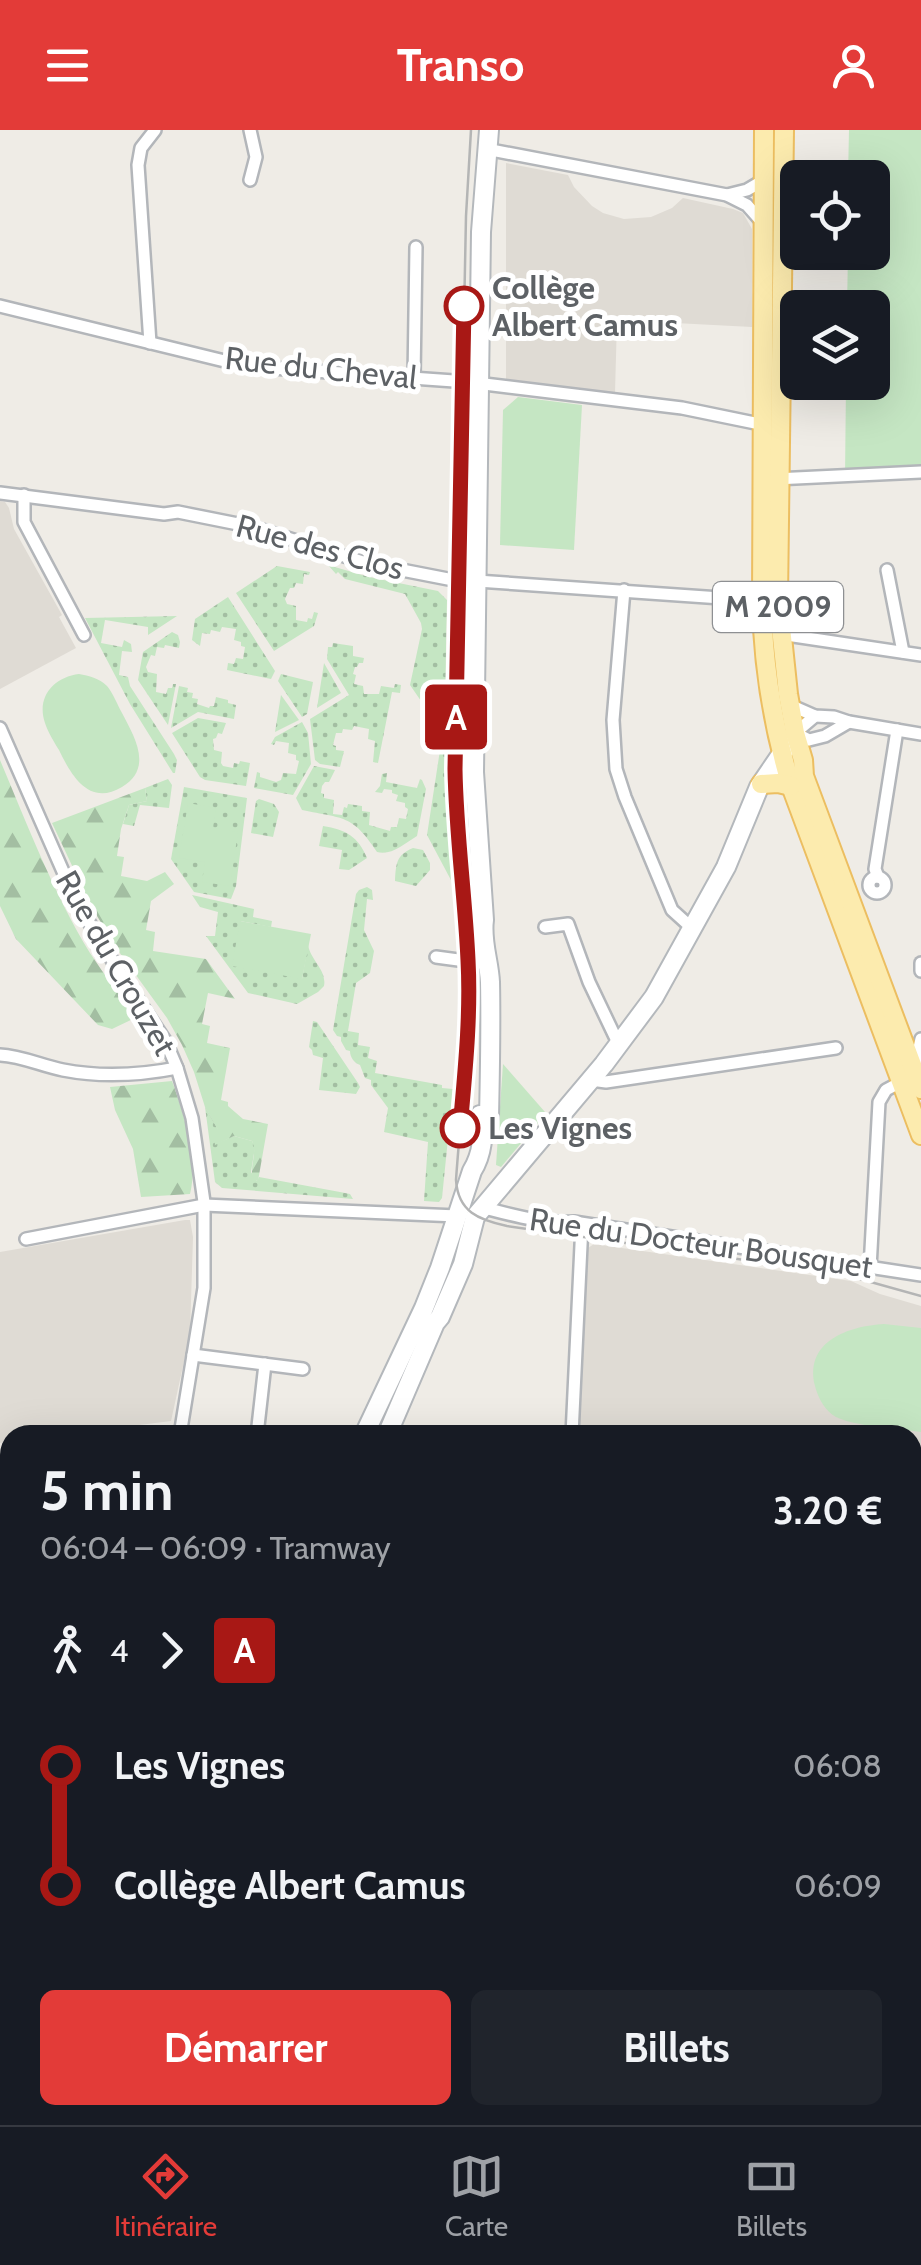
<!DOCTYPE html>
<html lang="fr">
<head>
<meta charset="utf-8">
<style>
  :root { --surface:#171b24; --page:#20242c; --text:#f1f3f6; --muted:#9ea1a6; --line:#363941; --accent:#e33b38 }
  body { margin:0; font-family:Cabin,sans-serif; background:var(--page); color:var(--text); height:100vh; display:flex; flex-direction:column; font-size:38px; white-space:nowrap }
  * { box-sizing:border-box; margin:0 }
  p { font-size:32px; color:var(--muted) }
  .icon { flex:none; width:55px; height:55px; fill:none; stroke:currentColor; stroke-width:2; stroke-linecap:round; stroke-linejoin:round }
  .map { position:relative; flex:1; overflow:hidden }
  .side { position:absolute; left:0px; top:1295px; width:922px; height:700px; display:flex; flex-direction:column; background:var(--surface); border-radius:30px 30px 0 0; box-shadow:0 10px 40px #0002 }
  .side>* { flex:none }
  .badge { padding:0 20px; border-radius:8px; font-size:35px; line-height:65px }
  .buttons { position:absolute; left:780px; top:30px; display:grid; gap:20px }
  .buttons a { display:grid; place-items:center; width:110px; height:110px; border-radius:15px; background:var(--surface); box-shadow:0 10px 40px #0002; font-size:50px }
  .map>.badge { position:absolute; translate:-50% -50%; box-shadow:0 0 0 5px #fff }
  .legs { display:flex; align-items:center; gap:15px; height:110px; padding:0 40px; font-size:32px }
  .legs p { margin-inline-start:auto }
  .overview { display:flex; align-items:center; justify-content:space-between; height:170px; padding:0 40px }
  h1 { font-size:55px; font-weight:700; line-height:75px }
  .button { display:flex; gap:20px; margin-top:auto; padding:20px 40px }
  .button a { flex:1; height:115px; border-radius:15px; background:var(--accent); color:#fff; font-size:40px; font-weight:700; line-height:115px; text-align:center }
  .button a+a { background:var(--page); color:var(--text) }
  ul { padding:0 40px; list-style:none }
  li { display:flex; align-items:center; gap:35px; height:120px; font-size:38px }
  li i { display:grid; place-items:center; width:15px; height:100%; margin:0 12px; background:currentColor }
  li i::after { content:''; width:25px; height:25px; margin:-12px; border:8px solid; border-radius:50%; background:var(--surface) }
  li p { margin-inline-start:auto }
  li:first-child i { background:linear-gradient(#0000 50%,currentColor 0) }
  li:last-child i { background:linear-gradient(currentColor 50%,#0000 0) }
  header { display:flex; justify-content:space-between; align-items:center; height:130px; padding:0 40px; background:var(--accent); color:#fff; font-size:45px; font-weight:700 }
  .tabs { display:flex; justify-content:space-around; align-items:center; height:140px; border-top:2px solid var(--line); background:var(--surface); font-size:28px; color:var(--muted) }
  .tabs a { display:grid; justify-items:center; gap:5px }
  .tabs .on { color:var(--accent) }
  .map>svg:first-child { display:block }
  .education { fill:#dfdbd4 }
  .grass { fill:url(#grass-dots) }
  .forest { fill:url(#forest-firs) }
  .green { fill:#c5e6c3 }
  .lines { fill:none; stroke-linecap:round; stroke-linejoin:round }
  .street-casing { stroke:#b3b6ba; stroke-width:16 }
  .secondary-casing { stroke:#b4b8bc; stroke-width:22 }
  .primary-casing { stroke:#ecbe61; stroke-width:22 }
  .street { stroke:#fff; stroke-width:11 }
  .secondary { stroke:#fff; stroke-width:18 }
  .primary { stroke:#fcebae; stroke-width:18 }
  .tram { stroke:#b4b5b5; stroke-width:2.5 }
  .line-1-casing { stroke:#fff; stroke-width:22 }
  .line-1 { stroke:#a81815; stroke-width:15 }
  .stop-1-dot { fill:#fff; stroke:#a81815; stroke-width:5 }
  .labels { text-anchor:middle; stroke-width:10; stroke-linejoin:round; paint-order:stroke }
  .shield { fill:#fff; stroke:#8e9093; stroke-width:2.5 }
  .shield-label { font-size:30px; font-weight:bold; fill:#5d6165 }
  .stop-label { font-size:32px; font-weight:bold; fill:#5d6165; stroke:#fff; text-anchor:start }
  .street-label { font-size:32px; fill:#5d6165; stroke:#fff }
</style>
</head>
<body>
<header><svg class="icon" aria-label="menu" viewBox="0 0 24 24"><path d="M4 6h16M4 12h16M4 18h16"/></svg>Transo<svg class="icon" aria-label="person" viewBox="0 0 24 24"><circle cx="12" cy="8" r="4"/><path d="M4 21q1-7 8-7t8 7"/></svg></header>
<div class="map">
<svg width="921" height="1995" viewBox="0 0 921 1995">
  <defs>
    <pattern id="grass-dots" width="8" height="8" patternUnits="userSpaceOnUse" patternTransform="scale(2.5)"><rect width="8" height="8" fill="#c5e6c3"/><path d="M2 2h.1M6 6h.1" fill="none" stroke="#a3bea2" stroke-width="1.8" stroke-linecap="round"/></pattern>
    <pattern id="forest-firs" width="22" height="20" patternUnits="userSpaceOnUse" patternTransform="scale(2.5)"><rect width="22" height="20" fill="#c5e6c3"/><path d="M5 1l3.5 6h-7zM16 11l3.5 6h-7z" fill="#a3bea2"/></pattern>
  </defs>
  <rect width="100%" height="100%" fill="#efece6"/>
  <g class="education">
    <polygon points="506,33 568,45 574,57 592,76 603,83 624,89 651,87 672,78 683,68 733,79 743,83 752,99 752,197 617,190 615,263 506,251"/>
    <polygon points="0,371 5,372 9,378 14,399 62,485 59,487 76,518 0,559"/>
    <polygon points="185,1090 190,1090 193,1107 190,1204 171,1291 60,1305 10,1305 10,1311 0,1313 0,1122"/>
    <polygon points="594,1114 851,1151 880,1164 921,1176 921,1381 913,1382 912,1305 579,1305 588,1118"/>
  </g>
  <g class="grass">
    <path d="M328,435L369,447L438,461L447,470C445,565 443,658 452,752L427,705L442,607L441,600L410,555L422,499L421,493L405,464L345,449L338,442L336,444Z"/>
    <polygon points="277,436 310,442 309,445 304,444 303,454 296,453 294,458 290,458 285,469 287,474 296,476 296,490 307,492 308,488 312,489 314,482 318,483 314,496 274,521 236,463"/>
    <polygon points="228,467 275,541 271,549 227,540 228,533 234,534 236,528 243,529 245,517 241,516 241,512 234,510 236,499 222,497 220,502 211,500 210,504 202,503 200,516 192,510 195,489"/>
    <polygon points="177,486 148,505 148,497 105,490 101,513 122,517 124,510 131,514 132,522 122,521 119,545 128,547 130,556 174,624 177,630 175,643 173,643 130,574 85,488"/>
    <polygon points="172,502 178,505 180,512 179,518 165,515 164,518 157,517 155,526 151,525 146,537 148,542 157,544 156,562 166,564 168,558 172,558 173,554 176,554 168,595 138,550 143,522"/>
    <polygon points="333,513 353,516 353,526 364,528 363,533 359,533 357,537 355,537 353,544 356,545 354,554 363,556 364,564 379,564 381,556 394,558 395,554 401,555 400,563 392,562 378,633 373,632 375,611 368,609 369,599 354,596 352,600 343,599 342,603 336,603 333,615 336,616 336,620 344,621 340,637 320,634 315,630 310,589 349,565 327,529 328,517 332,517"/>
    <polygon points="324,533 341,563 317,578"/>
    <polygon points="281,544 313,552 307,584 302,587 278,551"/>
    <polygon points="179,556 188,558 187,562 193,563 192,568 198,569 197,574 209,578 210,576 214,576 216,567 228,570 228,573 236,575 234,589 198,582 171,598"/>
    <polygon points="281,565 299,590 275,602"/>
    <polygon points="198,588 226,593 222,604 218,603 216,608 213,609 214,620 222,622 221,633 223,636 233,638 234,633 239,634 240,631 250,633 246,656 205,650 200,647 172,603"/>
    <polygon points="302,592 308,603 311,634 293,665 254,658 257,642 260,643 260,647 276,652 281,650 283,643 296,644 299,631 296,630 296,625 288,623 289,613 276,611 274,615 271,614 275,607"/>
    <path d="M314,636L335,640L329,652H325L322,656L321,663L324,664V668L334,670L333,684L342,685L344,677L347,678L348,674L362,676V681L370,682L369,695L390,701L391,697H397L399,688L406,689L408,679L405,677V673L396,671L398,665L392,663V660L384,659L382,663L375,662L380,656L382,644L387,643L386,652L417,658L420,649L422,650L426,659L417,706C404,714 391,726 377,722C352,684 344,689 302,680L296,668Z"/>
    <polygon points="168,649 172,655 169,678 140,675 134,696 123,694 129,675 147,671 145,658"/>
    <polygon points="184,657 247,668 236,756 231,769 194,762 171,729"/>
    <polygon points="259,669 274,674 279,682 273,707 251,703 256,671"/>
    <path d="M323,696C346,700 358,706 367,728L349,740L339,739L342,720L319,716Z"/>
    <path d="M413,718L423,720L430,733V740L416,756L395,751C396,734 396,725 413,718Z"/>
    <path d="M367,757L372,760L373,770L367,769L364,800L374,821L370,843L356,853L348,901L359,903L358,915L370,917L368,928L377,931L375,943L442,955V958L453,959L442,1068L439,1072L424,1071L428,1012L384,1002L388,978L371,955V950L365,948L360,935C354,933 350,927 350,921L346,920L341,911V907L337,906L333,900L356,764L359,760Z"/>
    <path d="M192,765L254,779L253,787L272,791L271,797L240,791L302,849L308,815C311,831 327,840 324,856L318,862L297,874L248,863L206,806H215L218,782L200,777Z"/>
    <polygon points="313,891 317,892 358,953 360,957 356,964 319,960 323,928 313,925 312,920 309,917"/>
    <polygon points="205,977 219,1001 215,1014 234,1006 252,1011 255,1017 251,1042 257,1051 259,1047 340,1062 350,1064 353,1069 222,1058 215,1052"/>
  </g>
  <g class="forest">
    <path d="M0,630C27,694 54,764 90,823C104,845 121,866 135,888L112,899L98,895L16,809L0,776Z"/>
    <path d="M145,658L147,671L129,675L121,699L117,726L124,727L121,746L147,751L165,742L174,754L151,771L146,800L155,802L153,821L206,829L235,869L208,863L202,894L210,896L207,913L230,918L221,970L228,972V976L243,989L268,994L258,1051L253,1049C249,1036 258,1023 252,1011L234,1006L215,1015L214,1005L218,1000L205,977L194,942L182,915L167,888L117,819L91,776L52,693Z"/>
    <path d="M172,951C183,981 199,1032 190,1064L141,1067L133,1019L115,980L110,957Z"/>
  </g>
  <g class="green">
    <polygon points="849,0 921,0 921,342 845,347 846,253 872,252 872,178 847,177 848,123 872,122 872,48 848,47"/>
    <polygon points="518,267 582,275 574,420 500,415 503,280"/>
    <path d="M79,544C89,546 99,548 107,556C113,563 117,574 122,583C134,606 154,638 122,657C89,677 71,645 59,620C54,612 48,602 45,593C36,567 54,547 79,544Z"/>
    <polygon points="188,673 216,678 213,698 238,702 230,756 202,752 205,732 179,728"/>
    <polygon points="240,791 311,804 302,849 232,836"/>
    <polygon points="503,934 545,982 543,987 501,1037 496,1035"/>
    <path d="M884,1194L921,1198V1302C900,1299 853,1296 836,1287C825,1281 818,1268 815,1256C804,1211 849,1196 884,1194Z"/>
  </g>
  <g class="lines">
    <defs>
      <g id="street">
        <polyline points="486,19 727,65 747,75 762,92"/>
        <polyline points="250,50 256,27 250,0"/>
        <polyline points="727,65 747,60 764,50"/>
        <polyline points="0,176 245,236 468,252 682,278 765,295"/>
        <polyline points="150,213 138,35 141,18 155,0"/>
        <polyline points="414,248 416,117"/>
        <polyline points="775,349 921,342"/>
        <polyline points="0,363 164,384 178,382 253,397 366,433 448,449 765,471"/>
        <polyline points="24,365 24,392 84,505"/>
        <polyline points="887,440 903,522"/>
        <polyline points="624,460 613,590 616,639 625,667 672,780 693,799"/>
        <polyline points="780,504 921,525"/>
        <polyline points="790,575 815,586 834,587 849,592 921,604"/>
        <polyline points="815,586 795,603 809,610 825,606 849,592"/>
        <polyline points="0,598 76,771 117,838 166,912 177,938 192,988 204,1072 204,1158 180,1305"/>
        <polyline points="878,747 875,739 897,600"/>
        <circle cx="877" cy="755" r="8"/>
        <polyline points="545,797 568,794 589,852 619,915"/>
        <polyline points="436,827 488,834"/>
        <polyline points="921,833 921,841"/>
        <path d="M0,925C22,926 42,936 63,940C99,947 141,945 177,938"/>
        <polyline points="914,941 921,909"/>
        <polyline points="591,950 606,952 836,918"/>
        <path d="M481,1077C512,1085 542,1094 574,1092L921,1145"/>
        <polyline points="26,1109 204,1075 457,1086"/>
        <polyline points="870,1138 879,972 886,960 901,952"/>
        <polyline points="193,1225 303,1239"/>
        <polyline points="257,1305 265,1234"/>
        <polyline points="572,1305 582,1094"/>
        <polyline points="912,1439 921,1434"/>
        <polyline points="0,1692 10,1690"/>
        <polyline points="0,1848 10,1833"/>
        <polyline points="153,1985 169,1995"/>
        <polyline points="224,1985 241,1995"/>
        <polyline points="375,1985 395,1995"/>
        <polyline points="461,1995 473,1985"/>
      </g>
      <g id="secondary">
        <path d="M483,996L489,987C490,942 491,897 490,852C489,831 481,811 484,790L474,642L481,102L489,0"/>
        <path d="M364,1305L424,1178L440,1138L472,1041C482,1025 485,1003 480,985"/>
        <polyline points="387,1305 435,1193 440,1187 463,1134 475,1087 604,934 654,867 726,737 759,657 789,613"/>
        <polyline points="81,1995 88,1985"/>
        <polyline points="102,1995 110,1985"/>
      </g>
      <g id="primary">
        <path d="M764,0L762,471C763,533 773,596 791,656L921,1005"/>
        <polyline points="784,0 778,469 788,564 795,603 803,630 804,646 921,959"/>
        <polyline points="761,654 778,653 791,656"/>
        <polyline points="912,1603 921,1594"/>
        <polyline points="912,1653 921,1645"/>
        <polyline points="499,1995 511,1985"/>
        <polyline points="541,1995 554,1985"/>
      </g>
    </defs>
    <use href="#street" class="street-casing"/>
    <use href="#secondary" class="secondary-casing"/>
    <use href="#primary" class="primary-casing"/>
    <use href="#street" class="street"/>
    <use href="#secondary" class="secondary"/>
    <use href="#primary" class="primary"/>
    <path class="tram" d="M471,0L466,86L455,639C456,704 466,768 468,833C471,906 461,977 456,1050C458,1082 479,1090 507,1096L842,1144L921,1166"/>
  </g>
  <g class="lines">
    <defs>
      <path id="line-1" d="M460,998C465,942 471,886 468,830C465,766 456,703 455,639L464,176"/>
    </defs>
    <use href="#line-1" class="line-1-casing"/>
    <use href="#line-1" class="line-1"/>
  </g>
  <g class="stop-1-dot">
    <circle cx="464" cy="176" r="18"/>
    <circle cx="460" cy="998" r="18"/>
  </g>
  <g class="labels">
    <rect class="shield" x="713" y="452" width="130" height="50" rx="8"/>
    <g class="shield-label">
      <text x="778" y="487">M 2009</text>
    </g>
    <g class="stop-label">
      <text x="492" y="169">Collège<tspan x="492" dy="37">Albert Camus</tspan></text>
      <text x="488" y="1009">Les Vignes</text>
    </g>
    <g class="street-label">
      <text transform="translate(321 238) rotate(6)" y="11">Rue du Cheval</text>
      <text transform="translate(320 417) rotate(15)" y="11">Rue des Clos</text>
      <text transform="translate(116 833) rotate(60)" y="11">Rue du Crouzet</text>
      <text transform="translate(701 1113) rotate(8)" y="11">Rue du Docteur Bousquet</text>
    </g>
  </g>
</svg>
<div class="buttons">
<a><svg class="icon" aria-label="locate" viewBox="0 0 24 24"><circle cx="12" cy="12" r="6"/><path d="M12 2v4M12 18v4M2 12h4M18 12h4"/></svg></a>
<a><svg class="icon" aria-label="layers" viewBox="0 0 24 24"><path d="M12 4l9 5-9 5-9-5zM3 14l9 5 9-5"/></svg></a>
</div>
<b class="badge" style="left:456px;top:587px;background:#a81815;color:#fff">A</b>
<section class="side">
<div class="overview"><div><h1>5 min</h1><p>06:04 – 06:09 · Tramway</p></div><b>3.20 €</b></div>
<div class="legs"><svg class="icon" aria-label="walk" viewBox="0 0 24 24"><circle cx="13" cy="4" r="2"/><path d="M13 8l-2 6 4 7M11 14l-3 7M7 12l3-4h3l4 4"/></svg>4<svg class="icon" aria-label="forward" viewBox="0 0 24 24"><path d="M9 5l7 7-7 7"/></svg><b class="badge" style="background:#a81815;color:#fff">A</b></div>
<ul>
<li><i style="color:#a81815"></i><b>Les Vignes</b><p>06:08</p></li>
<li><i style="color:#a81815"></i><b>Collège Albert Camus</b><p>06:09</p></li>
</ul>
<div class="button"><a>Démarrer</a><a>Billets</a></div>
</section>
</div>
<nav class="tabs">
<a class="on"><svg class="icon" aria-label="directions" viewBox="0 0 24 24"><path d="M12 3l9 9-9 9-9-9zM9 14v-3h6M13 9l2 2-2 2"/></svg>Itinéraire</a>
<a><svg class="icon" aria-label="map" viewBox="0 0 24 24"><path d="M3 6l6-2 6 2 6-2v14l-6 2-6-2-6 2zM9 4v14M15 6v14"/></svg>Carte</a>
<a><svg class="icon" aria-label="tickets" viewBox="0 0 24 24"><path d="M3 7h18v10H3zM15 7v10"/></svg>Billets</a>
</nav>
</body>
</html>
